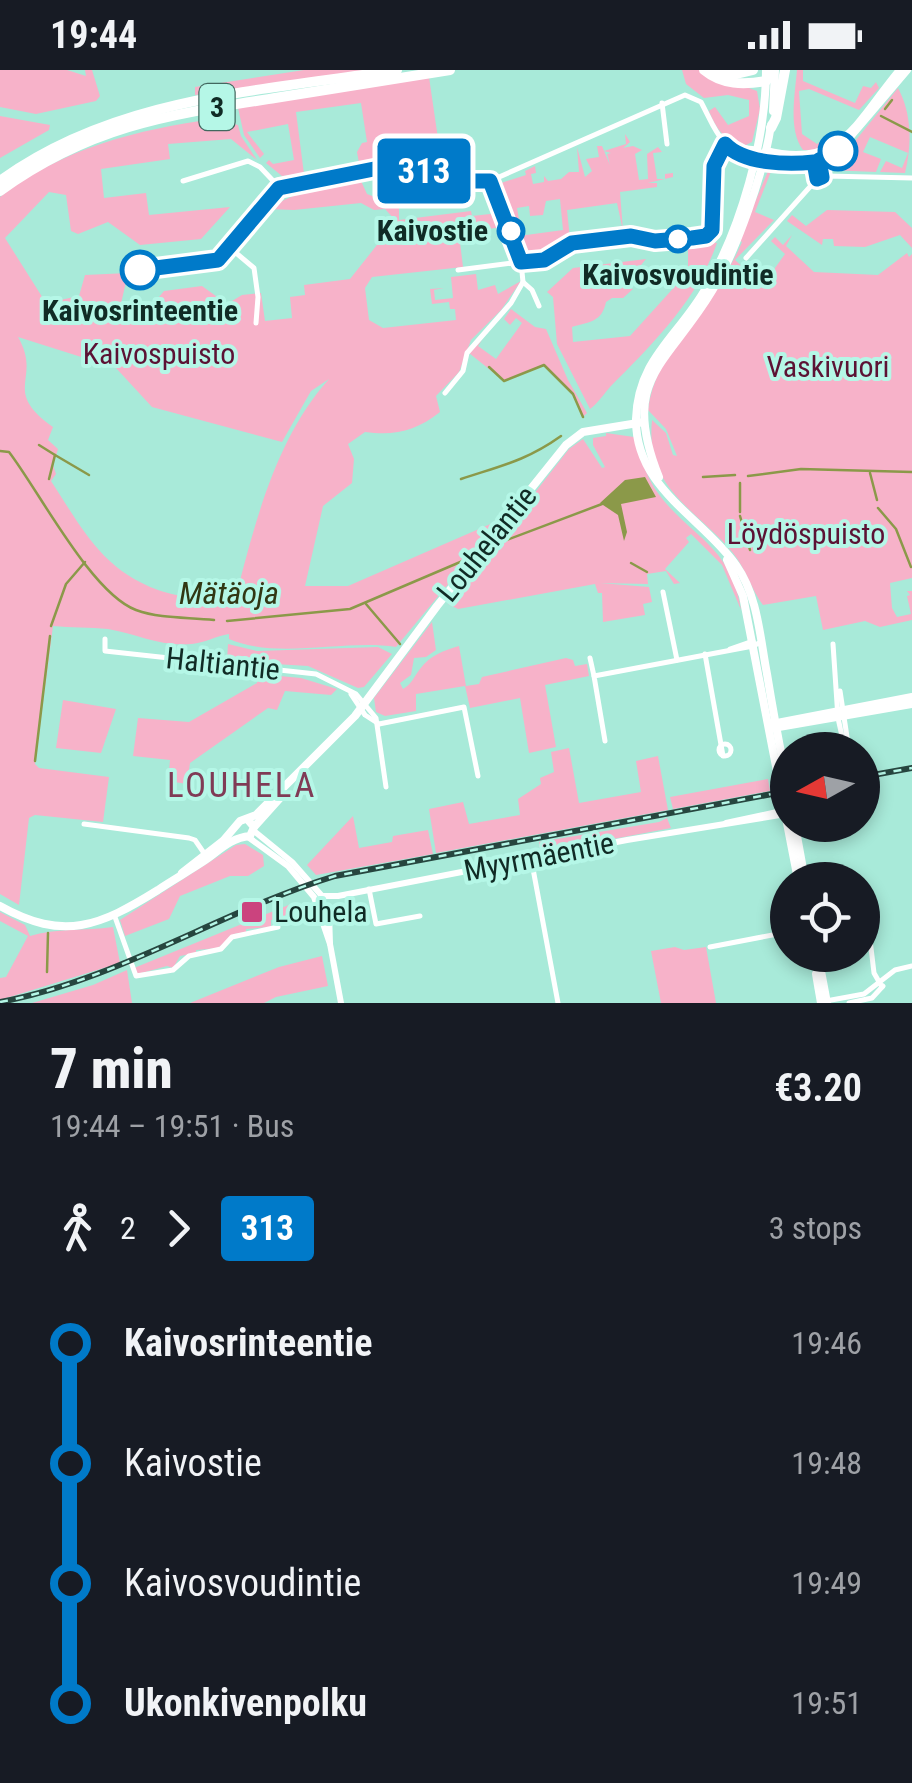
<!DOCTYPE html>
<html lang="en">
<head>
<meta charset="utf-8">
<style>
  :root { --surface:#171b24; --page:#20242c; --text:#f1f3f6; --muted:#9ea1a6 }
  body { margin:0; font-family:"Roboto Condensed",sans-serif; background:var(--page); color:var(--text); height:100vh; display:flex; flex-direction:column; font-size:38px; white-space:nowrap }
  * { box-sizing:border-box; margin:0 }
  p { font-size:32px; color:var(--muted) }
  .icon { flex:none; width:55px; height:55px; fill:none; stroke:currentColor; stroke-width:2; stroke-linecap:round; stroke-linejoin:round }
  .map { position:relative; height:933px; overflow:hidden }
  .side { display:flex; flex-direction:column; background:var(--surface); flex:1 }
  .side>* { flex:none }
  .badge { padding:0 20px; border-radius:8px; font-size:35px; line-height:65px }
  .needle { width:65px; rotate:262deg }
  .fabs { position:absolute; left:770px; top:662px; display:grid; gap:20px }
  .fabs a { display:grid; place-items:center; width:110px; height:110px; border-radius:50%; background:var(--surface); box-shadow:0 5px 15px #0003; font-size:50px }
  .map>.badge { position:absolute; translate:-50% -50%; box-shadow:0 0 0 5px #fff }
  .legs { display:flex; align-items:center; gap:15px; height:110px; padding:0 50px; font-size:32px }
  .legs p { margin-inline-start:auto }
  .summary { display:flex; align-items:center; justify-content:space-between; height:170px; padding:0 50px }
  h1 { font-size:55px; font-weight:800; line-height:75px }
  ul { padding:0 50px; list-style:none }
  li { display:flex; align-items:center; gap:35px; height:120px; font-size:38px }
  li i { display:grid; place-items:center; width:15px; height:100%; margin:0 12px; background:currentColor }
  li i::after { content:''; width:25px; height:25px; margin:-12px; border:8px solid; border-radius:50%; background:var(--surface) }
  li p { margin-inline-start:auto }
  li:first-child i { background:linear-gradient(#0000 50%,currentColor 0) }
  li:last-child i { background:linear-gradient(currentColor 50%,#0000 0) }
  .status { display:flex; justify-content:space-between; align-items:center; height:70px; padding:0 50px; background:var(--surface); direction:ltr }
  .status svg { height:28px; fill:currentColor }
  .map>svg:first-child { display:block }
  .green { fill:#f7b2c9; fill-rule:evenodd }
  .water { fill:#8b9949 }
  .lines { fill:none; stroke-linecap:round; stroke-linejoin:round }
  .stream { stroke:#8b9949; stroke-width:2.5 }
  .minor { stroke:#fff; stroke-width:5 }
  .tertiary { stroke:#fff; stroke-width:6 }
  .secondary { stroke:#fff; stroke-width:8 }
  .trunk { stroke:#fff; stroke-width:10 }
  .rail-casing { stroke:#26463f; stroke-width:6 }
  .rail { stroke:#b5f7e7; stroke-width:2.5; stroke-dasharray:8; stroke-linecap:butt }
  .line-1-casing { stroke:#fff; stroke-width:22 }
  .line-1 { stroke:#007ac9; stroke-width:15 }
  .stop-1-dot { fill:#fff; stroke:#007ac9; stroke-width:5 }
  .poi-dot { fill:#cb437e; stroke:#b5f7e7; stroke-width:4 }
  .labels { text-anchor:middle; stroke-width:8; stroke-linejoin:round; paint-order:stroke }
  .shield { fill:#b5f7e7; stroke:#42685f; stroke-width:2.5 }
  .shield-label { font-size:28px; font-weight:bold; fill:#102b25 }
  .stop-label { font-size:30px; font-weight:bold; fill:#102b25; stroke:#b5f7e7 }
  .park-label { font-size:30px; fill:#5c1234; stroke:#b5f7e7 }
  .street-label { font-size:30px; fill:#102b25; stroke:#b5f7e7 }
  .poi-label { font-size:30px; fill:#102b25; stroke:#b5f7e7; text-anchor:start }
  .water-label { font-size:32px; font-style:italic; fill:#313714; stroke:#b5f7e7 }
  .quarter-label { font-size:35px; letter-spacing:2.5px; fill:#803b56; stroke:#b5f7e7 }
</style>
</head>
<body>
<div class="status"><b>19:44</b><svg viewBox="0 0 49 12"><path d="M0 12V9h3v3zM5 12V6h3v6zM10 12V3h3v9zM15 12V0h3v12zM26 1h20v11H26zM47 4h2v5h-2z"/></svg></div>
<div class="map">
<svg width="912" height="933" viewBox="0 0 912 933">
  <rect width="100%" height="100%" fill="#a8ead9"/>
  <g class="green">
    <polygon points="0,0 67,0 86,6 85,0 92,0 100,26 96,31 36,44 0,37"/>
    <polygon points="304,0 370,0 195,25 195,17"/>
    <path d="M682,0H700L757,21L760,39L752,72L744,76C725,71 716,59 709,41L715,37L728,55L749,46V30L728,25L704,28L686,14Z"/>
    <path d="M797,0H803V11L855,33L863,16L871,18L876,12L879,18L859,40L809,19L799,21L802,64L817,74L826,68L832,71L814,80H803C788,60 795,24 797,0Z"/>
    <polygon points="429,7 442,96 404,88 359,93 357,82 362,73 367,72 361,33 296,42 304,104 282,106 266,93 269,90 273,94 294,90 288,54 247,62 264,84 260,88 244,65 238,38"/>
    <path d="M898,18C912,44 912,75 905,103L880,102L886,91L902,98L908,83L870,67L863,82L881,89L876,102L828,100L827,94L843,86Z"/>
    <polygon points="0,46 50,55 49,60 0,88"/>
    <path d="M214,49L238,55L241,66L257,90L231,69L168,74L170,89L101,99L104,128L146,123L149,145L230,137L201,169L140,175L108,152L78,164L71,161L66,125L49,122L5,168L46,233L79,226L85,205L128,203L120,238L126,247L143,246L164,221L202,216L227,234L242,225L261,223L265,251L292,248L290,227L305,225L304,215L350,209L396,151L385,139L374,140L361,133L294,140L268,139L277,130L280,132L293,126V121L361,111L367,124L399,136V150L471,141L472,146L499,143L501,157L459,164L463,197L372,207L365,218L369,250L383,258L456,250L455,239H450L449,232L432,234L430,219L444,218L434,220L435,230L453,228L451,207L476,204L478,220L495,215L498,224L521,211L501,240L471,270L459,302L436,326L440,342C416,361 395,366 365,362L348,374L354,389L352,413L323,436L305,516H348L495,452L498,454L396,577C345,569 277,590 229,569V564C216,566 204,573 192,574C161,577 137,564 108,559C90,557 71,558 53,556L35,694L39,698L109,707L103,752L35,745L29,748L19,835L0,824V127C60,79 139,59 214,49ZM18,267L116,298L152,337L282,372L311,321L329,309C274,370 253,460 233,538C208,526 182,529 158,520C101,499 82,458 51,411L56,404L53,395L58,379L48,370L53,357C0,319 43,310 18,267Z"/>
    <polygon points="625,64 630,72 623,78 633,76 642,80 635,84 639,110 648,109 647,84 658,77 662,82 653,83 657,109 665,109 665,104 673,103 673,107 648,113 657,113 657,117 620,122 623,161 617,133 567,140 570,169 544,184 525,184 519,166 563,160 560,129 546,131 543,145 530,146 529,136 517,138 520,155 515,155 499,120 501,113 526,105 525,101 535,96 536,103 531,104 533,114 544,112 544,106 548,111 561,109 569,102 579,102 577,77 585,107 592,101 586,89 599,87 597,76 602,76 610,95 607,84 611,83 604,81 626,74"/>
    <path d="M771,94L802,95V98L772,99L755,142L774,150L735,190L758,211L765,212L785,184L771,171L775,167L783,175L792,165L786,176L814,202L878,205L907,183L909,187L912,184V508L890,513L892,538L897,547L911,544L907,526L910,525L907,521H912V550L880,557L865,551L823,560L816,526L763,535C752,521 746,499 733,483C696,438 645,420 652,350L666,363L673,385L677,386L666,359L648,340C656,275 719,230 742,172L739,170Z"/>
    <polygon points="827,140 895,142 912,158 912,178 900,165 865,177 834,176 833,169 823,169 822,175 787,151 792,145 806,156"/>
    <path d="M702,170L717,173C697,230 652,275 610,317C603,325 598,333 590,339L557,274L553,227L547,222L573,198L646,189L624,216L633,219L623,228H612L606,232C602,252 589,252 572,257L573,272L630,266L688,202V172Z"/>
    <polygon points="511,239 535,257 546,259 568,310 587,343 583,347 573,324 544,295 504,311 469,283 482,270 478,276 496,289 522,253 516,248 510,255 504,249"/>
    <path d="M606,363L634,367C640,384 645,403 655,419C688,467 731,473 741,540L722,495L691,464L686,468L689,472L665,499L680,513L674,514L666,501L647,504L648,514L600,513L649,517L652,532L643,534L645,545L603,552L602,523H598L595,514L458,539L448,534L569,379L583,369L602,398L605,397L593,375V368L606,366Z"/>
    <path d="M432,552L436,580L426,587L414,588L411,605L400,613L403,619C412,614 413,608 420,599C430,585 443,581 459,576L466,616L479,614L482,607L566,588L573,590L575,596L587,594L589,606L545,615L556,677L529,683L520,628L470,638L465,616L416,624V641L385,646L376,642L374,628Z"/>
    <polygon points="228,574 257,581 378,577 392,584 364,617 358,618 308,596 227,591"/>
    <polygon points="258,604 301,608 337,619 331,625 285,621 277,640 268,638 190,693 187,714 168,711 170,690 133,686 138,648 189,652 257,613"/>
    <polygon points="63,630 116,639 101,683 56,678"/>
    <polygon points="569,678 579,733 641,722 636,691 658,686 668,740 436,783 429,739 463,732 469,754 520,745 518,729 541,714 540,708 554,702 551,682"/>
    <polygon points="768,709 770,721 673,739 670,727"/>
    <polygon points="353,746 359,778 392,772 393,766 428,760 433,784 316,805 307,795"/>
    <polygon points="667,748 671,758 550,781 548,777 539,777 539,772 659,752"/>
    <polygon points="245,774 263,785 264,796 248,806 230,806 180,826 169,849 125,866 120,850 236,775"/>
    <polygon points="296,832 298,840 285,845 285,848 271,850 271,857 246,859 246,862 234,864 218,878 196,880 196,883 180,886 173,898 167,896 138,904 134,898"/>
    <path d="M0,842L25,855L30,866C55,858 85,861 113,857L120,893L0,930V908L6,907L28,866L0,851Z"/>
    <polygon points="675,877 684,880 706,877 716,933 661,933 651,881"/>
    <polygon points="322,886 328,916 276,927 264,933 190,933 279,897"/>
    <polygon points="127,900 132,933 32,933 93,915"/>
  </g>
  <polygon class="water" points="645,407 656,427 621,434 627,462 624,471 618,445 600,433 625,410"/>
  <g class="lines">
    <g class="stream">
      <polyline points="885,39 892,30"/>
      <polyline points="881,46 912,62"/>
      <polyline points="489,297 504,311 544,295 573,324 583,347"/>
      <polyline points="39,375 55,385"/>
      <path d="M0,381L9,382C39,421 91,523 136,540C161,549 187,547 214,550"/>
      <polyline points="870,403 877,430"/>
      <polyline points="748,406 801,399 912,402"/>
      <polyline points="703,407 735,405"/>
      <polyline points="49,409 55,385 89,405"/>
      <path d="M461,409C500,396 526,391 561,366"/>
      <polyline points="878,438 896,459 911,497"/>
      <polyline points="740,442 740,413"/>
      <polyline points="740,446 750,480"/>
      <polyline points="496,474 602,434"/>
      <polyline points="631,493 647,502"/>
      <polyline points="366,534 400,574"/>
      <polyline points="227,551 350,539 465,490"/>
      <polyline points="51,556 66,514 85,492"/>
      <polyline points="35,691 50,566"/>
      <polyline points="47,902 48,863"/>
    </g>
    <g class="minor">
      <polyline points="662,33 667,74"/>
      <polyline points="727,76 757,79"/>
      <polyline points="183,111 248,91 260,97 279,117"/>
      <path d="M279,117L389,96L469,111H490L685,25L701,32C717,62 718,77 754,88"/>
      <polyline points="229,177 254,198 258,227 256,253"/>
      <polyline points="746,188 817,109 827,106 912,108"/>
      <path d="M458,200L544,189L572,173L631,166L655,171L706,166C722,151 707,103 724,75"/>
      <polyline points="128,201 218,190 279,117"/>
      <polyline points="523,212 532,220 539,236"/>
      <polyline points="445,323 463,301 467,283 511,233 523,212 521,192 511,159 490,111"/>
      <polyline points="663,522 677,590"/>
      <polyline points="105,569 105,581 316,604 356,624 376,648 386,717"/>
      <polyline points="833,574 838,648 845,680"/>
      <polyline points="730,579 753,571"/>
      <polyline points="705,584 723,686"/>
      <polyline points="590,588 594,606"/>
      <polyline points="840,621 849,680"/>
      <polyline points="351,624 365,645 379,654"/>
      <polyline points="379,654 464,637 478,706"/>
      <polyline points="605,671 594,606 753,576 761,572"/>
      <circle cx="725" cy="680" r="6"/>
      <polyline points="84,754 189,768 195,770 206,786"/>
      <polyline points="531,788 558,933"/>
      <polyline points="369,819 376,854 420,846"/>
      <polyline points="867,844 874,903 882,917"/>
      <polyline points="115,847 136,906 173,900 189,886 221,879 232,867 278,857"/>
      <polyline points="710,877 788,862"/>
      <polyline points="826,931 864,924 895,900 912,896"/>
      <polyline points="849,933 872,928 883,916"/>
    </g>
    <g class="tertiary">
      <polyline points="726,753 786,740"/>
      <polyline points="254,761 292,792 322,826"/>
      <polyline points="248,767 288,796 314,827 330,874"/>
      <polyline points="316,832 323,826 338,826 627,770 786,744"/>
      <polyline points="329,843 330,874 341,933"/>
    </g>
    <g class="secondary">
      <path d="M766,0C766,70 741,158 706,218C679,266 638,288 636,349C635,418 702,447 736,495C758,526 760,568 767,604C773,641 780,679 788,716"/>
      <polyline points="773,41 775,0"/>
      <path d="M766,81C842,100 857,51 900,0"/>
      <polyline points="763,90 808,93 838,81 907,0"/>
      <path d="M659,407C619,308 667,296 712,221C737,180 764,102 771,55"/>
      <polyline points="727,490 743,526 798,810"/>
      <polyline points="772,654 912,627"/>
      <polyline points="773,658 912,634"/>
      <polyline points="795,755 805,810"/>
      <polyline points="254,757 280,728"/>
      <polyline points="182,803 223,771 240,751 256,745 355,646 437,536 566,375 583,362 644,352"/>
      <path d="M0,836C64,872 100,856 158,820C173,810 189,801 204,791C220,780 230,768 250,766L254,757L248,750"/>
      <polyline points="818,885 827,933"/>
      <polyline points="816,904 821,933"/>
    </g>
    <g class="trunk">
      <path d="M704,0C722,15 744,15 766,11L773,0"/>
      <polyline points="715,1 732,5 753,0"/>
      <polyline points="771,58 776,48 785,0"/>
      <path d="M0,111C115,27 261,21 397,0"/>
      <path d="M0,121C90,56 167,45 275,28C333,19 392,9 450,0"/>
    </g>
    <defs>
      <g id="rail">
        <polyline points="862,707 912,698"/>
        <path d="M0,932C118,910 221,841 335,806L788,721"/>
      </g>
    </defs>
    <use href="#rail" class="rail-casing"/>
    <use href="#rail" class="rail"/>
  </g>
  <g class="lines">
    <defs>
      <path id="line-1" d="M140,200L218,190L279,118L389,96L470,111H490L521,192L544,190L572,173L631,166L655,171L692,168L706,166L712,160L714,96L725,74C744,94 788,95 814,92L817,109L822,107L819,90L838,81"/>
    </defs>
    <use href="#line-1" class="line-1-casing"/>
    <use href="#line-1" class="line-1"/>
  </g>
  <g class="stop-1-dot">
    <circle cx="838" cy="81" r="18"/>
    <circle cx="511" cy="161" r="12"/>
    <circle cx="678" cy="169" r="12"/>
    <circle cx="140" cy="200" r="18"/>
  </g>
  <rect class="poi-dot" x="240" y="830" width="24" height="24" rx="5"/>
  <g class="labels">
    <rect class="shield" x="199.5" y="14" width="35" height="46" rx="8"/>
    <g class="shield-label">
      <text x="217" y="47">3</text>
    </g>
    <g class="stop-label">
      <text x="488" y="171" text-anchor="end">Kaivostie</text>
      <text x="678" y="215">Kaivosvoudintie</text>
      <text x="140" y="251">Kaivosrinteentie</text>
    </g>
    <g class="park-label">
      <text x="159" y="294">Kaivospuisto</text>
      <text x="828" y="307">Vaskivuori</text>
      <text x="806" y="474">Löydöspuisto</text>
    </g>
    <g class="street-label">
      <text transform="translate(487 474) rotate(-51)" y="10">Louhelantie</text>
      <text transform="translate(223 594) rotate(6)" y="10">Haltiantie</text>
      <text transform="translate(539 787) rotate(-11)" y="10">Myyrmäentie</text>
    </g>
    <g class="poi-label">
      <text x="274" y="852">Louhela</text>
    </g>
    <g class="water-label">
      <text x="229" y="534">Mätäoja</text>
    </g>
    <g class="quarter-label">
      <text x="242" y="727">LOUHELA</text>
    </g>
  </g>
</svg>
<div class="fabs">
<a><svg class="needle" viewBox="-14 -14 28 28"><path d="M0-13l5 13h-10z" fill="#e53935"/><path d="M0 13l5-13h-10z" fill="#9ea1a6"/></svg></a>
<a><svg class="icon" aria-label="locate" viewBox="0 0 24 24"><circle cx="12" cy="12" r="6"/><path d="M12 2v4M12 18v4M2 12h4M18 12h4"/></svg></a>
</div>
<b class="badge" style="left:424px;top:101px;background:#007ac9;color:#fff">313</b>
</div>
<section class="side">
<div class="summary"><div><h1>7 min</h1><p>19:44 – 19:51 · Bus</p></div><b>€3.20</b></div>
<div class="legs"><svg class="icon" aria-label="walk" viewBox="0 0 24 24"><circle cx="13" cy="4" r="2"/><path d="M13 8l-2 6 4 7M11 14l-3 7M7 12l3-4h3l4 4"/></svg>2<svg class="icon" aria-label="forward" viewBox="0 0 24 24"><path d="M9 5l7 7-7 7"/></svg><b class="badge" style="background:#007ac9;color:#fff">313</b><p>3 stops</p></div>
<ul>
<li><i style="color:#007ac9"></i><b>Kaivosrinteentie</b><p>19:46</p></li>
<li><i style="color:#007ac9"></i><span>Kaivostie</span><p>19:48</p></li>
<li><i style="color:#007ac9"></i><span>Kaivosvoudintie</span><p>19:49</p></li>
<li><i style="color:#007ac9"></i><b>Ukonkivenpolku</b><p>19:51</p></li>
</ul>
</section>
</body>
</html>
